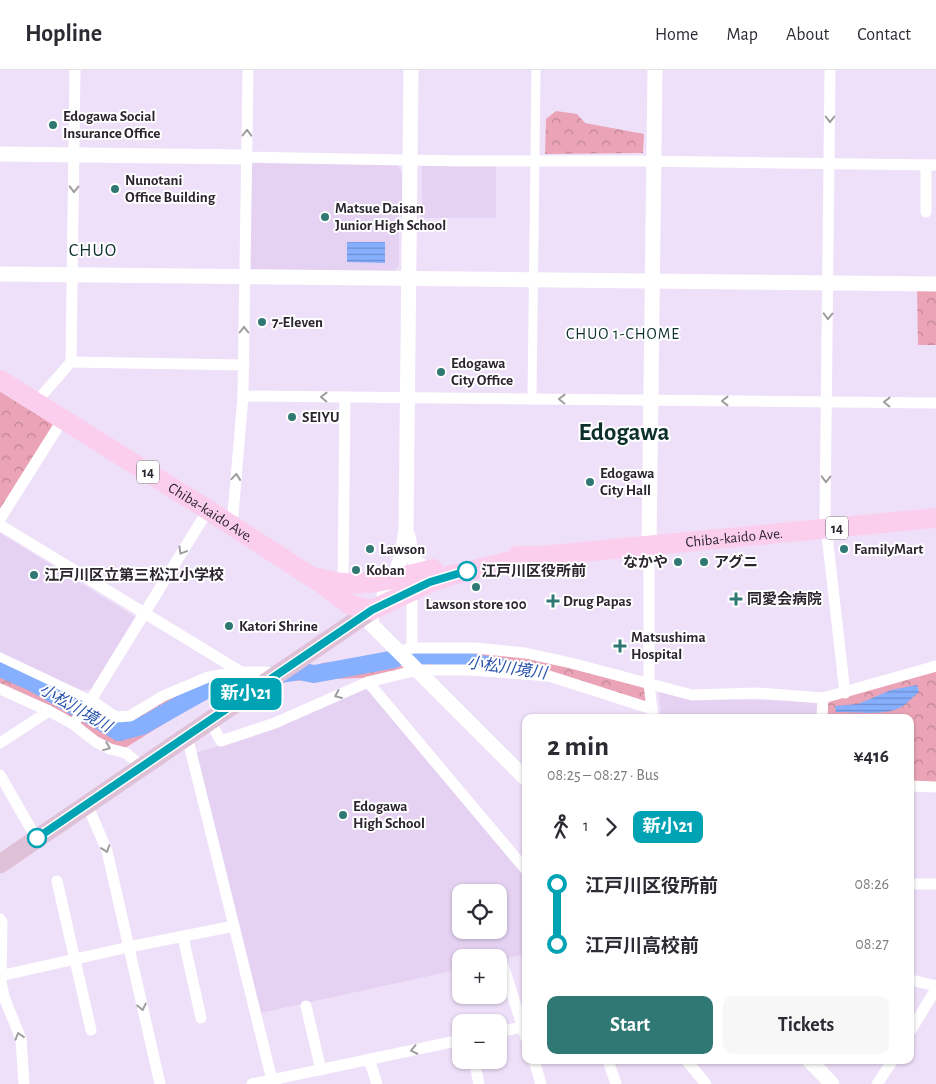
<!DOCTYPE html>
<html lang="en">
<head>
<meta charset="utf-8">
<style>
  :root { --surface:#fff; --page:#f7f7f7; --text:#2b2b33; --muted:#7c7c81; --line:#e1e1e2; --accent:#2f7873 }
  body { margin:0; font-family:"Alegreya Sans","Noto Sans JP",sans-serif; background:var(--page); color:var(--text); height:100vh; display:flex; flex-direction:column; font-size:19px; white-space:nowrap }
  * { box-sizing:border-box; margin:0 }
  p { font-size:16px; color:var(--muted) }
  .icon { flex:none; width:28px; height:28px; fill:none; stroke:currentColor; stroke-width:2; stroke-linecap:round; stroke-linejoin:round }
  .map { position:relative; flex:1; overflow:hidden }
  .side { position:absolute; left:522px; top:644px; width:392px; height:350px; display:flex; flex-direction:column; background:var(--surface); border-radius:10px; box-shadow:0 1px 4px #0004 }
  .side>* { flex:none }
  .badge { padding:0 10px; border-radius:8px; font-size:18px; line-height:32px }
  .tools { position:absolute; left:452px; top:814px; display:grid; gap:10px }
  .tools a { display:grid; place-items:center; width:55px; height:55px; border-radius:10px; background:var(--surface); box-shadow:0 1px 4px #0004; font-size:25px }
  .map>.badge { position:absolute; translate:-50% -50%; box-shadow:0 0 0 2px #fff }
  .legs { display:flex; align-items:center; gap:8px; height:55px; padding:0 25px; font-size:16px }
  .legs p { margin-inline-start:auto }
  .head { display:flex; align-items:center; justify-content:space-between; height:85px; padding:0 25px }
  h1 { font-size:28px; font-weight:700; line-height:38px }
  .button { display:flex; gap:10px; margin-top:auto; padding:10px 25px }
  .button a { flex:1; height:58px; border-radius:10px; background:var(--accent); color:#fff; font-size:20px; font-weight:700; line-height:58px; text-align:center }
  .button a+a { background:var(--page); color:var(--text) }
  ul { padding:0 25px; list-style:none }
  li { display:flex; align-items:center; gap:18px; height:60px; font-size:19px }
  li i { display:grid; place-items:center; width:8px; height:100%; margin:0 6px; background:currentColor }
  li i::after { content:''; width:12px; height:12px; margin:-6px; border:4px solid; border-radius:50%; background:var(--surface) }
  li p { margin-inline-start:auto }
  li:first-child i { background:linear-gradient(#0000 50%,currentColor 0) }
  li:last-child i { background:linear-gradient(currentColor 50%,#0000 0) }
  header { display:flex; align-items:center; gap:30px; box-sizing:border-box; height:70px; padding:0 25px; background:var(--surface); border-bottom:1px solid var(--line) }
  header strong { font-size:24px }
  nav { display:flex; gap:28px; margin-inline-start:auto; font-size:18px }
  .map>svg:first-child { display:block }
  .built { fill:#e5d2f2; fill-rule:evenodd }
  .forest { fill:url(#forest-crowns) }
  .water { fill:url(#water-rules) }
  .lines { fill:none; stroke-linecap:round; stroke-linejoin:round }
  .river { stroke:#86affe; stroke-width:18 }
  .pedestrian { stroke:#fff; stroke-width:9 }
  .minor { stroke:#fff; stroke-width:11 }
  .tertiary { stroke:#fff; stroke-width:15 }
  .primary { stroke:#dfc1d7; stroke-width:19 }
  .trunk { stroke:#fbceee; stroke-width:20 }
  .oneway { stroke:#a09da1 }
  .line-1-casing { stroke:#fff; stroke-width:11 }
  .line-1 { stroke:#00a3b4; stroke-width:8 }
  .poi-dot { fill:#2f7873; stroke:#fff; stroke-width:2 }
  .stop-1-dot { fill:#fff; stroke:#00a3b4; stroke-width:2.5 }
  .labels { text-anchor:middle; stroke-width:4; stroke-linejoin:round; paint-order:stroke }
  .shield { fill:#fff; stroke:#6b666d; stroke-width:1 }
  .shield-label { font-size:14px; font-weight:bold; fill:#2b252f }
  .poi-label { font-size:15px; font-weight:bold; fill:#2b252f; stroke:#fff; text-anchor:start }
  .street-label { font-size:15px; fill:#2b252f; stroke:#fff }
  .stop-label { font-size:15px; font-weight:bold; fill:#2b252f; stroke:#fff; text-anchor:start }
  .neighbourhood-label { font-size:16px; letter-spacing:1px; fill:#0d302d; stroke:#fff }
  .water-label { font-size:16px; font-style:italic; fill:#2650ab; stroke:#fff }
  .quarter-label { font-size:18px; letter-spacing:1px; fill:#0d302d; stroke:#fff }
  .town-label { font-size:25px; font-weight:bold; fill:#0d302d; stroke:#fff }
</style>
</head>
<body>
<header>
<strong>Hopline</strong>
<nav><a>Home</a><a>Map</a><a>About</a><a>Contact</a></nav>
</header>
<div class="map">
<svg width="936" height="1014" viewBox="0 0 936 1014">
  <defs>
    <pattern id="forest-crowns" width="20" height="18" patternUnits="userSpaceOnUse" patternTransform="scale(1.25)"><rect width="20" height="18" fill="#eba4b7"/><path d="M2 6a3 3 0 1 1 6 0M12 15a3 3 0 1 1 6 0" fill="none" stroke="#bf8595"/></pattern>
    <pattern id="water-rules" width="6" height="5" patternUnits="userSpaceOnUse" patternTransform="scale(1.25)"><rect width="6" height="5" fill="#86affe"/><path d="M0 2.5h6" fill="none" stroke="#6e8ece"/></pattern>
  </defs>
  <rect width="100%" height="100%" fill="#efe0f9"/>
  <g class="built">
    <polygon points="251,93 397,95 402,103 402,138 422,138 422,95 496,96 496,148 422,148 421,145 399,145 399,195 393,203 250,201"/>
    <polygon points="0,463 135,547 91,619 82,621 0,583"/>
    <path d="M366,617L526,807V884L499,890V888H461V899L260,943L196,683L276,658ZM461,822H499V860H461Z"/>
    <polygon points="659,621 691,629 818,631 817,647 661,647"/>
  </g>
  <g class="forest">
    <polygon points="556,41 577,44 585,53 644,64 643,83 545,84 546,49"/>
    <polygon points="917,219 936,219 936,275 918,275"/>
    <polygon points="0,315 58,351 0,443"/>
    <polygon points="413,580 526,585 647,615 650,635 549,605 419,597 404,583"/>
    <polygon points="392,587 407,601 382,607 291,611 322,593"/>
    <polygon points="0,588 92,634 115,650 210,609 248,606 244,614 207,627 125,678 112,675 0,616"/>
    <polygon points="936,596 936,717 911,716 911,648 822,648 823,628"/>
  </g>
  <g class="water">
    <polygon points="347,172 385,172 385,193 347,192"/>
    <path d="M917,615L919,622C912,627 908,633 901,637C887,646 854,642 836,642L835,636L858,634L891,620Z"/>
  </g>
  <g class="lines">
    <g class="river">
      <polyline points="416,587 430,585 509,599"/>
      <polyline points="0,598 32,612 119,662 142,656 204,621 230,612 299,601 314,604 395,589"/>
    </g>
    <g class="pedestrian">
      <polyline points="532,328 536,0"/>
      <polyline points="0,587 91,630"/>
    </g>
    <g class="minor">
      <polyline points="830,0 825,448 845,623"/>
      <polyline points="247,87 463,91 639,91 936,95"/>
      <polyline points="926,142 926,95"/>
      <polyline points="71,292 244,295"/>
      <polyline points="243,326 936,333"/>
      <polyline points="36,332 71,292 75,0"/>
      <polyline points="0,449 63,349"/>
      <polyline points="0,455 241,602"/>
      <polyline points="232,456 243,326 248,0"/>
      <polyline points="649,476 649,614 653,648"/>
      <polyline points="343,513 345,328"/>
      <polyline points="406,524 412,531 412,578"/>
      <polyline points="399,581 412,578 476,578 525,583 571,593 692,625 757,623 823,628 936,596"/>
      <polyline points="368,612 526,800"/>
      <polyline points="0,619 49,641 73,654 96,672 110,679 126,683 142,697"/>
      <polyline points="91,630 116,647 130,646 163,626 208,607 241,602 278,602"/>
      <polyline points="822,648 823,628"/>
      <polyline points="209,650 221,671 275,653 368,612 418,600 470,600 549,606 652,639"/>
      <polyline points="73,654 91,630 208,440"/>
      <polyline points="187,666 272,1010 275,1014"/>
      <polyline points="0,673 49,641"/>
      <polyline points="0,705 31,759"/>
      <polyline points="911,716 936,717"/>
      <polyline points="87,734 107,781 160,1014"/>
      <polyline points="57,811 91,960"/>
      <polyline points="911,814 936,814"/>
      <polyline points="0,849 2,852 1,911 4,927 21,969 24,1014"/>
      <polyline points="183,867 201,948"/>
      <polyline points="503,895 526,968"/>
      <polyline points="0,906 129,877 234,856"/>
      <polyline points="911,910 936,916"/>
      <polyline points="306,936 321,1000"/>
      <polyline points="911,960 936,919"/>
      <polyline points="499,962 526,956"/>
      <polyline points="369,989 377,1014"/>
      <polyline points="474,990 479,1014"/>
      <polyline points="534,990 541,1014"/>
      <polyline points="608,990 616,1014"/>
      <polyline points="686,990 706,1014"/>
      <polyline points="252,1014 461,970"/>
      <polyline points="877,1014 893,990"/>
    </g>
    <g class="tertiary">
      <polyline points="0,84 247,87"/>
      <polyline points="0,204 936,214"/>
      <path d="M408,466C412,486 411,496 433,499"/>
      <polyline points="649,476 655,0"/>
      <polyline points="384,526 395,508 402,483 406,460 411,0"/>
      <polyline points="372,540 371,554 526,709"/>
      <polyline points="809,990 832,1014"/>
    </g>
    <polyline class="primary" points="0,794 372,540"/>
    <g class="trunk">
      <path id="s1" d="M0,310L208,440L324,515L350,535L372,540L431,512L452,505L530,487"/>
      <path id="s2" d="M517,486H541L936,448"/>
      <path d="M319,508C356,521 397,508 433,499"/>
    </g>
  </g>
  <defs><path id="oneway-chevron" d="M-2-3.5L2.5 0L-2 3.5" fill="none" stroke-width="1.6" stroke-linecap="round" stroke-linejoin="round" transform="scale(1.25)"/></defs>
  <g class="oneway">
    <use href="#oneway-chevron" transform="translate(830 49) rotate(90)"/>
    <use href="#oneway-chevron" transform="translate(247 63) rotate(-89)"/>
    <use href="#oneway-chevron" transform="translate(74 119) rotate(91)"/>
    <use href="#oneway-chevron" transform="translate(828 246) rotate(91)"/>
    <use href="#oneway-chevron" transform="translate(244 260) rotate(-90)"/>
    <use href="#oneway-chevron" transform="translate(324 327) rotate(-179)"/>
    <use href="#oneway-chevron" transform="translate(562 329) rotate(-179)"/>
    <use href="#oneway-chevron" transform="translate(725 331) rotate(-180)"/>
    <use href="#oneway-chevron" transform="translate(887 332) rotate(-179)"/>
    <use href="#oneway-chevron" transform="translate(236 407) rotate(-85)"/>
    <use href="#oneway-chevron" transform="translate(826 409) rotate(91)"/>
    <use href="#oneway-chevron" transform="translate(182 481) rotate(121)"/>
    <use href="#oneway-chevron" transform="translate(338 625) rotate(156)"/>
    <use href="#oneway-chevron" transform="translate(107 677) rotate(22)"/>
    <use href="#oneway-chevron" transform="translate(106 779) rotate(71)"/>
    <use href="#oneway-chevron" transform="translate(142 937) rotate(78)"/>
    <use href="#oneway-chevron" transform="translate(19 966) rotate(-107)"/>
    <use href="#oneway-chevron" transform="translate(414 980) rotate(168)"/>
  </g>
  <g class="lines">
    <defs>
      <polyline id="line-1" points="37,768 372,540 430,512 467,501"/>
    </defs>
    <use href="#line-1" class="line-1-casing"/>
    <use href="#line-1" class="line-1"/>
  </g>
  <g class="poi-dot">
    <circle cx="53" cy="55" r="5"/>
    <circle cx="115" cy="119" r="5"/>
    <circle cx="325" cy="147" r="5"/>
    <circle cx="262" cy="252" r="5"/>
    <circle cx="441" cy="302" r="5"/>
    <circle cx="292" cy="347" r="5"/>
    <circle cx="590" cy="412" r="5"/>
    <circle cx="370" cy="479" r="5"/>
    <circle cx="844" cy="479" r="5"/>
    <circle cx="678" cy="492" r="5"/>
    <circle cx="704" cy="492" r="5"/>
    <circle cx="356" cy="500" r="5"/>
    <circle cx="34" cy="505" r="5"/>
    <circle cx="476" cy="517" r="5"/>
    <path d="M733.5 521.5h5v5h5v5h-5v5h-5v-5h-5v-5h5z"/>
    <path d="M550.5 523.5h5v5h5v5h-5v5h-5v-5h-5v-5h5z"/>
    <circle cx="229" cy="556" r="5"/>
    <path d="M617.5 568.5h5v5h5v5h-5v5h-5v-5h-5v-5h5z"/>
    <circle cx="343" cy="745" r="5"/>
  </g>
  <g class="stop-1-dot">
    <circle cx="467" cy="501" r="9"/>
    <circle cx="37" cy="768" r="9"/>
  </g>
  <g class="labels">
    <g class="shield">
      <rect x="137" y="390.5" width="22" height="23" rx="4"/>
      <rect x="826" y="446.5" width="22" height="23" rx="4"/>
    </g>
    <g class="shield-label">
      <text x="148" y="407">14</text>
      <text x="837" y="463">14</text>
    </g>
    <g class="poi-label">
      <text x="63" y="51">Edogawa Social<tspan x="63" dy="17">Insurance Office</tspan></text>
      <text x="125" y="115">Nunotani<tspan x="125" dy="17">Office Building</tspan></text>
      <text x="335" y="143">Matsue Daisan<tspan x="335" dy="17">Junior High School</tspan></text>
      <text x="272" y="257">7-Eleven</text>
      <text x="451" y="298">Edogawa<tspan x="451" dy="17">City Office</tspan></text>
      <text x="302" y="352">SEIYU</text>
      <text x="600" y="408">Edogawa<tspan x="600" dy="17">City Hall</tspan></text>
      <text x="380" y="484">Lawson</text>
      <text x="854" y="484">FamilyMart</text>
      <text x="668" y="497" text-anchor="end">なかや</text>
      <text x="714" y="497">アグニ</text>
      <text x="366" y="505">Koban</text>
      <text x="44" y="510">江戸川区立第三松江小学校</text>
      <text x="747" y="534">同愛会病院</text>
      <text x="563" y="536">Drug Papas</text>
      <text x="476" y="539" text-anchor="middle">Lawson store 100</text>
      <text x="239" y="561">Katori Shrine</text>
      <text x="631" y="572">Matsushima<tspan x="631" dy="17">Hospital</tspan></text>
      <text x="353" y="741">Edogawa<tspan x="353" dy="17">High School</tspan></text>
    </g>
    <g class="street-label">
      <text dy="5" stroke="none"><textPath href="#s1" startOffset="249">Chiba-kaido Ave.</textPath></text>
      <text dy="5" stroke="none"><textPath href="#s2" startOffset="218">Chiba-kaido Ave.</textPath></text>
    </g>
    <g class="stop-label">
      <text x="481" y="506">江戸川区役所前</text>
    </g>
    <g class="neighbourhood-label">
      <text x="623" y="269">CHUO 1-CHOME</text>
    </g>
    <g class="water-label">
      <text transform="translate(507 597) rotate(8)" y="6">小松川境川</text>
      <text transform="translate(76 637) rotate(30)" y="6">小松川境川</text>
    </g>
    <g class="quarter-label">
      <text x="93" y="186">CHUO</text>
    </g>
    <g class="town-label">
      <text x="624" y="370">Edogawa</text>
    </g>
  </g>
</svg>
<div class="tools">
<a><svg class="icon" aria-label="locate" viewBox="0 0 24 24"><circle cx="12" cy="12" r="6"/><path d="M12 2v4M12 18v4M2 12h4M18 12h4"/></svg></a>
<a>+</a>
<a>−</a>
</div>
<b class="badge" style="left:246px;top:624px;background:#00a3b4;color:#fff">新小21</b>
<section class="side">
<div class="head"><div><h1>2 min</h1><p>08:25 – 08:27 · Bus</p></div><b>¥416</b></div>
<div class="legs"><svg class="icon" aria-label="walk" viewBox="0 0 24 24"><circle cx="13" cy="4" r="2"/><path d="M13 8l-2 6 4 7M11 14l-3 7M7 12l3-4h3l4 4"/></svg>1<svg class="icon" aria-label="forward" viewBox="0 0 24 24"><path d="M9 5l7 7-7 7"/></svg><b class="badge" style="background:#00a3b4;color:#fff">新小21</b></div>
<ul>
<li><i style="color:#00a3b4"></i><b>江戸川区役所前</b><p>08:26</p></li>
<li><i style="color:#00a3b4"></i><b>江戸川高校前</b><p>08:27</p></li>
</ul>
<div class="button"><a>Start</a><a>Tickets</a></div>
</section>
</div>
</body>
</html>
